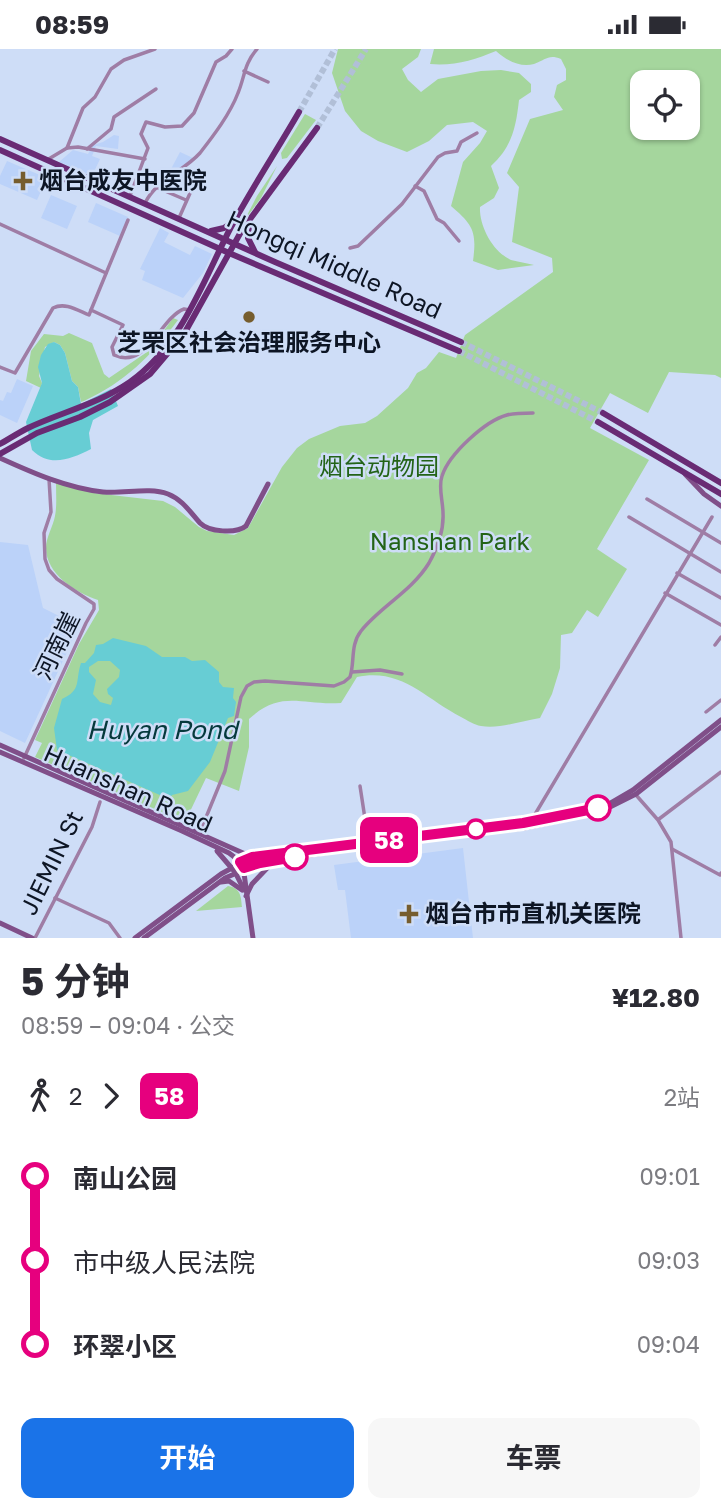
<!DOCTYPE html>
<html lang="zh">
<head>
<meta charset="utf-8">
<style>
  :root { --surface:#fff; --page:#f7f7f7; --text:#2b2b33; --muted:#7c7c81; --accent:#1a73e8 }
  body { margin:0; font-family:"Golos Text","Noto Sans SC",sans-serif; background:var(--page); color:var(--text); height:100vh; display:flex; flex-direction:column; font-size:26px; white-space:nowrap }
  * { box-sizing:border-box; margin:0 }
  p { font-size:23px; color:var(--muted) }
  .icon { flex:none; width:38px; height:38px; fill:none; stroke:currentColor; stroke-width:2; stroke-linecap:round; stroke-linejoin:round }
  .map { position:relative; height:889px; overflow:hidden }
  .panel { display:flex; flex-direction:column; background:var(--surface); flex:1 }
  .panel>* { flex:none }
  .badge { padding:0 14px; border-radius:10px; font-size:24px; line-height:46px }
  .tools { position:absolute; left:630px; top:21px; display:grid; gap:14px }
  .tools a { display:grid; place-items:center; width:70px; height:70px; border-radius:14px; background:var(--surface); box-shadow:0 2px 5px #0004; font-size:35px }
  .map>.badge { position:absolute; translate:-50% -50%; box-shadow:0 0 0 4px #fff }
  .legs { display:flex; align-items:center; gap:10px; height:77px; padding:0 21px; font-size:23px }
  .legs p { margin-inline-start:auto }
  .summary { display:flex; align-items:center; justify-content:space-between; height:119px; padding:0 21px }
  h1 { font-size:38px; font-weight:700; line-height:52px }
  .cta { display:flex; gap:14px; margin-top:auto; padding:14px 21px }
  .cta a { flex:1; height:80px; border-radius:14px; background:var(--accent); color:#fff; font-size:28px; font-weight:700; line-height:80px; text-align:center }
  .cta a+a { background:var(--page); color:var(--text) }
  ul { padding:0 21px; list-style:none }
  li { display:flex; align-items:center; gap:24px; height:84px; font-size:26px }
  li i { display:grid; place-items:center; width:10px; height:100%; margin:0 9px; background:currentColor }
  li i::after { content:''; width:18px; height:18px; margin:-9px; border:5px solid; border-radius:50%; background:var(--surface) }
  li p { margin-inline-start:auto }
  li:first-child i { background:linear-gradient(#0000 50%,currentColor 0) }
  li:last-child i { background:linear-gradient(currentColor 50%,#0000 0) }
  .status { display:flex; justify-content:space-between; align-items:center; height:49px; padding:0 35px; background:var(--surface); direction:ltr }
  .status svg { height:19px; fill:currentColor }
  .map>svg:first-child { display:block }
  .built { fill:#bbd2f9 }
  .green { fill:#a5d69d; fill-rule:evenodd }
  .water { fill:#67cdd4; fill-rule:evenodd }
  .lines { fill:none; stroke-linecap:round; stroke-linejoin:round }
  .primary-tunnel { stroke:#b1bfd7; stroke-width:6; stroke-dasharray:6 3; stroke-linecap:butt }
  .street { stroke:#9f7da5; stroke-width:3.5 }
  .secondary { stroke:#804f89; stroke-width:5 }
  .primary { stroke:#692b74; stroke-width:6 }
  .line-1-casing { stroke:#fff; stroke-width:16 }
  .line-1 { stroke:#e6007e; stroke-width:10 }
  .poi-dot { fill:#765d2e; stroke:#ceddf7; stroke-width:2.5 }
  .stop-1-dot { fill:#fff; stroke:#e6007e; stroke-width:3.5 }
  .labels { text-anchor:middle; stroke-width:5; stroke-linejoin:round; paint-order:stroke }
  .poi-label { font-size:24px; font-weight:bold; fill:#0d1524; stroke:#ceddf7; text-anchor:start }
  .street-label { font-size:24px; fill:#0d1524; stroke:#ceddf7 }
  .park-label { font-size:24px; fill:#236317; stroke:#ceddf7 }
  .water-label { font-size:26px; font-style:italic; fill:#05393c; stroke:#ceddf7 }
</style>
</head>
<body>
<div class="status"><b>08:59</b><svg viewBox="0 0 49 12"><path d="M0 12V9h3v3zM5 12V6h3v6zM10 12V3h3v9zM15 12V0h3v12zM26 1h20v11H26zM47 4h2v5h-2z"/></svg></div>
<div class="map">
<svg width="721" height="889" viewBox="0 0 721 889">
  <rect width="100%" height="100%" fill="#ceddf7"/>
  <g class="built">
    <polygon points="114,86 119,87 118,100 96,97 92,107 100,110 92,127 59,113 73,101 88,105 93,96 103,93"/>
    <polygon points="180,103 193,109 175,123 171,120"/>
    <polygon points="7,112 47,129 37,151 0,135 0,127"/>
    <polygon points="51,146 77,157 67,180 41,169"/>
    <polygon points="96,154 128,168 120,187 88,173"/>
    <polygon points="160,179 169,184 164,193 190,206 195,197 212,205 203,224 183,249 142,231 145,222 140,220"/>
    <polygon points="17,330 33,337 17,374 0,366 0,351 3,352 7,343 11,344"/>
    <polygon points="0,493 28,496 43,559 79,577 25,694 0,682"/>
    <polygon points="463,799 473,889 351,889 345,841 338,841 334,816"/>
  </g>
  <g class="green">
    <path d="M338,0H421L418,8L402,20L408,31L421,43L438,30L481,22L501,21L519,24L531,35V43L519,51C516,78 512,98 491,117L499,139L494,149L480,158C479,177 493,203 511,211C518,213 527,214 534,216L498,221L473,212C477,182 473,176 451,157L463,113L480,94L487,82L473,73L447,76L429,92L407,103L378,92L361,82L345,62L332,24Z"/>
    <path d="M434,0H721V329L715,326L669,323L648,364L610,344L590,379L649,411L597,500L627,520L598,568L587,561L572,584L561,586L560,619L552,645L540,669C521,672 500,680 481,677C474,676 467,671 461,668C424,649 402,619 357,628L341,654C302,657 282,640 249,670V698L239,742L206,729L185,773L35,708L42,694L35,691L79,595L99,561L98,551C76,544 46,525 46,499C46,488 53,478 55,467C57,457 56,445 56,434L94,444L163,452L175,458L199,478L207,482L234,486L248,479L282,418L297,399L309,390L340,377L365,374L377,367L408,339L417,324L426,319L439,303L456,309L465,286L553,223L552,209L512,193L519,138L507,124L530,70L563,61L554,48L557,36L566,31V20L561,10C548,5 546,11 534,15C520,19 506,11 496,2C474,11 455,17 430,15ZM642,33H688V79H642Z"/>
    <polygon points="305,65 316,71 287,109 282,110 281,104"/>
    <polygon points="277,117 261,149 244,172 257,147"/>
    <path d="M173,269L178,271C151,307 125,333 84,352L81,353L78,338L72,332L65,304L60,296L54,293L45,298L39,327L42,334L41,339L26,332L31,302L44,285L63,287L69,284L92,294L104,325L109,329L150,301Z"/>
    <path d="M228,837C241,839 241,848 242,858L196,862Z"/>
  </g>
  <g class="water">
    <path d="M54,293L60,296L65,304L72,332L78,338L81,355L111,340L118,357L93,371L89,384L91,400C71,410 50,419 32,401L26,373L42,334L38,318L41,306L48,295Z"/>
    <path d="M113,589L146,597L162,608H185L192,612L205,611L219,623V633L223,638L234,639L233,649L236,653L234,667L228,669L210,713L188,742L172,746L169,750L57,701L54,679L62,650C82,641 75,632 81,614H85L94,604L96,596L103,595ZM98,612H110L120,621L119,628L107,640L108,645L113,649L111,656L100,653L93,645L96,631L89,623V618Z"/>
  </g>
  <g class="lines">
    <g class="primary-tunnel">
      <polyline points="299,63 335,0"/>
      <polyline points="317,79 366,0"/>
      <polyline points="461,293 603,364"/>
      <polyline points="459,302 598,373"/>
    </g>
    <g class="street">
      <polyline points="244,22 268,33"/>
      <polyline points="67,99 83,59 95,48 111,20 124,11 155,0"/>
      <polyline points="87,100 111,80 114,68 156,40"/>
      <polyline points="47,111 67,99 78,98 145,110"/>
      <polyline points="176,124 195,133 179,169"/>
      <polyline points="415,137 424,142 437,170 444,174 459,192"/>
      <polyline points="158,139 186,151"/>
      <polyline points="130,147 148,99 141,85 146,73 165,78 182,77 194,64 216,13 226,7 232,0"/>
      <path d="M145,154C157,130 183,123 200,104C214,86 230,65 238,44C245,27 244,15 257,0"/>
      <polyline points="0,175 106,224"/>
      <polyline points="350,199 358,197 402,155 438,108 445,104 457,102 461,93 477,84"/>
      <polyline points="91,261 128,171"/>
      <path d="M0,318L15,324L53,259C65,253 77,261 89,266L91,261L123,276L112,298L114,306C147,321 160,269 184,260L190,261"/>
      <polyline points="647,450 721,494"/>
      <polyline points="629,468 721,523"/>
      <polyline points="677,524 721,549"/>
      <polyline points="665,544 721,576"/>
      <polyline points="715,596 721,588"/>
      <polyline points="352,623 380,621 402,625"/>
      <polyline points="706,663 721,651"/>
      <polyline points="24,709 86,574 94,560 94,555 57,530 49,521 45,510 44,484 51,463 49,430"/>
      <polyline points="360,737 371,809"/>
      <polyline points="636,746 658,771 671,793 681,889"/>
      <polyline points="659,770 721,723"/>
      <polyline points="531,772 712,468"/>
      <path d="M200,783L225,722L241,648L247,637L254,633L265,632L334,637L344,633L350,628C355,613 350,596 361,582C381,557 411,543 429,514C438,498 444,482 443,464C443,452 438,438 442,427C449,405 485,372 507,366C515,364 526,364 533,364"/>
      <polyline points="672,800 720,826 721,824"/>
      <polyline points="55,849 109,874 120,889"/>
      <polyline points="35,889 92,778 100,753"/>
    </g>
    <g class="secondary">
      <path d="M0,409C33,424 67,439 103,443C124,445 149,438 168,445C183,451 190,463 200,474C209,483 236,485 246,477L268,435"/>
      <polyline points="685,425 704,445 721,457"/>
      <polyline points="0,696 252,808"/>
      <polyline points="0,703 182,782 229,804 241,813"/>
      <polyline points="217,802 235,823 244,841"/>
      <polyline points="243,817 253,889"/>
      <polyline points="221,833 229,832 242,841"/>
      <polyline points="246,847 252,835 272,814"/>
      <polyline points="0,874 32,889"/>
      <polyline points="135,889 221,825 252,808 523,774 588,762 609,755 633,741 721,671"/>
      <polyline points="144,889 225,829 260,814 367,797 524,779 600,763 636,745 721,678"/>
    </g>
    <g class="primary">
      <polyline points="0,90 275,213 461,293"/>
      <polyline points="0,101 229,204 459,302"/>
      <polyline points="249,174 248,189 255,203"/>
      <polyline points="211,182 224,179 233,173"/>
      <polyline points="603,364 721,434"/>
      <polyline points="598,373 721,445"/>
      <path d="M0,395C9,390 18,384 28,379C62,363 98,355 130,333C182,296 203,232 231,178C252,139 277,101 299,63"/>
      <polyline points="0,405 37,384 80,368 110,353 150,325 184,285 242,181 317,79"/>
    </g>
  </g>
  <g class="lines">
    <defs>
      <polyline id="line-1" points="295,808 260,814 244,819 240,813 252,808 523,774 598,759"/>
    </defs>
    <use href="#line-1" class="line-1-casing"/>
    <use href="#line-1" class="line-1"/>
  </g>
  <g class="poi-dot">
    <path d="M19.5 121.5h7v7h7v7h-7v7h-7v-7h-7v-7h7z"/>
    <circle cx="249" cy="268" r="7"/>
    <path d="M405.5 854.5h7v7h7v7h-7v7h-7v-7h-7v-7h7z"/>
  </g>
  <g class="stop-1-dot">
    <circle cx="598" cy="759" r="12"/>
    <circle cx="476" cy="780" r="9"/>
    <circle cx="295" cy="808" r="12"/>
  </g>
  <g class="labels">
    <g class="poi-label">
      <text x="39" y="140">烟台成友中医院</text>
      <text x="249" y="302" text-anchor="middle">芝罘区社会治理服务中心</text>
      <text x="425" y="873">烟台市市直机关医院</text>
    </g>
    <g class="street-label">
      <text transform="translate(334 216) rotate(24)" y="8">Hongqi Middle Road</text>
      <text transform="translate(57 597) rotate(-64)" y="8">河南崖</text>
      <text transform="translate(128 740) rotate(24)" y="8">Huanshan Road</text>
      <text transform="translate(52 814) rotate(-64)" y="8">JIEMIN St</text>
    </g>
    <g class="park-label">
      <text x="379" y="426">烟台动物园</text>
      <text x="450" y="501">Nanshan Park</text>
    </g>
    <g class="water-label">
      <text x="162" y="690">Huyan Pond</text>
    </g>
  </g>
</svg>
<div class="tools">
<a><svg class="icon" aria-label="locate" viewBox="0 0 24 24"><circle cx="12" cy="12" r="6"/><path d="M12 2v4M12 18v4M2 12h4M18 12h4"/></svg></a>
</div>
<b class="badge" style="left:389px;top:791px;background:#e6007e;color:#fff">58</b>
</div>
<section class="panel">
<div class="summary"><div><h1>5 分钟</h1><p>08:59 – 09:04 · 公交</p></div><b>¥12.80</b></div>
<div class="legs"><svg class="icon" aria-label="walk" viewBox="0 0 24 24"><circle cx="13" cy="4" r="2"/><path d="M13 8l-2 6 4 7M11 14l-3 7M7 12l3-4h3l4 4"/></svg>2<svg class="icon" aria-label="forward" viewBox="0 0 24 24"><path d="M9 5l7 7-7 7"/></svg><b class="badge" style="background:#e6007e;color:#fff">58</b><p>2站</p></div>
<ul>
<li><i style="color:#e6007e"></i><b>南山公园</b><p>09:01</p></li>
<li><i style="color:#e6007e"></i><span>市中级人民法院</span><p>09:03</p></li>
<li><i style="color:#e6007e"></i><b>环翠小区</b><p>09:04</p></li>
</ul>
<div class="cta"><a>开始</a><a>车票</a></div>
</section>
</body>
</html>
